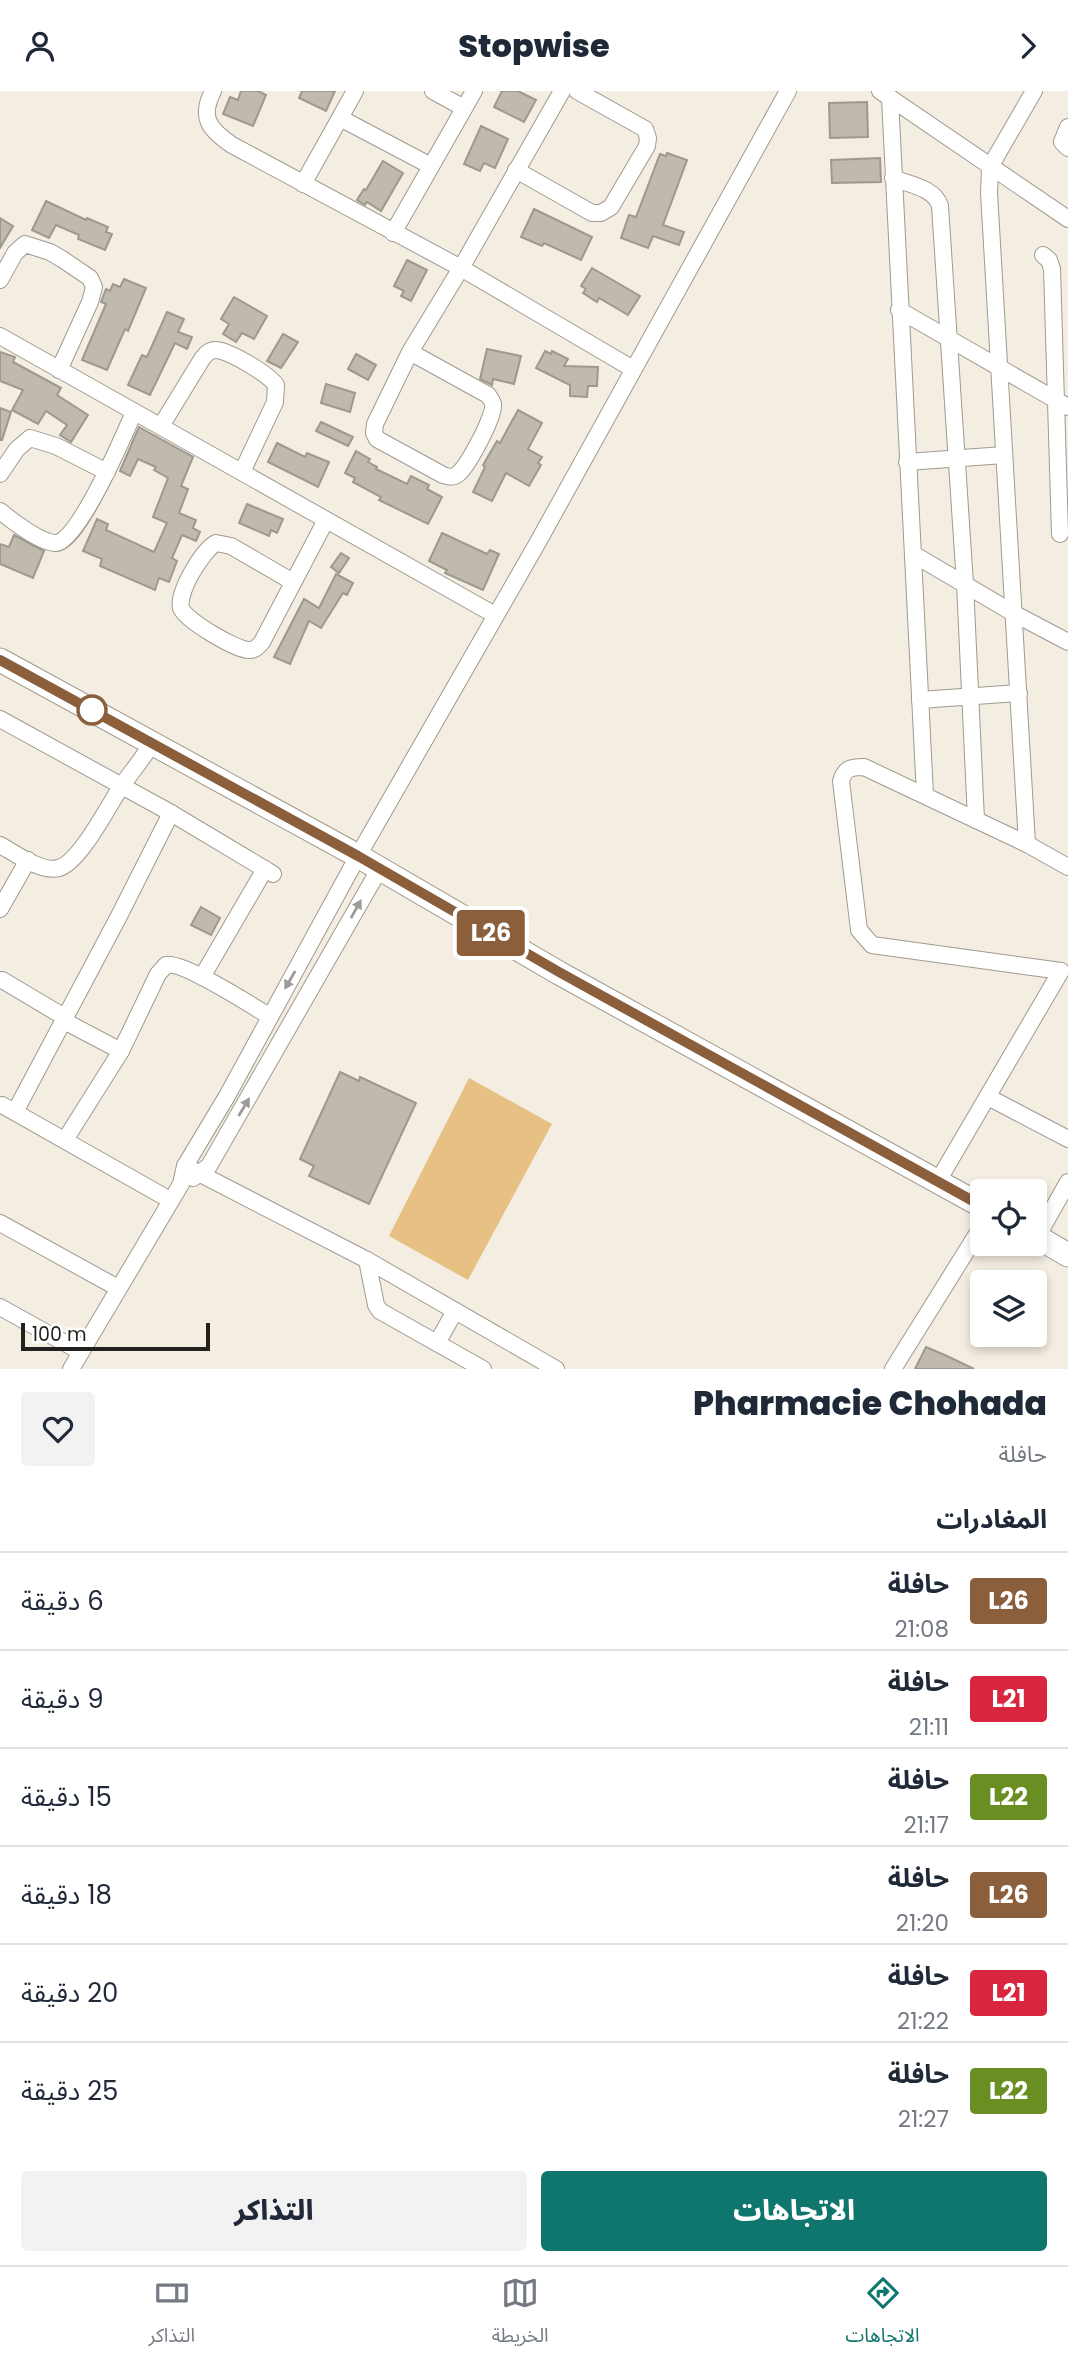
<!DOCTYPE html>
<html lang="ar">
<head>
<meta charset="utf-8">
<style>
  :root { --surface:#fff; --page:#f2f2f3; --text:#1f2937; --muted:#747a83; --line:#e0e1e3; --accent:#0f766e }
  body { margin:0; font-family:Poppins,"Noto Sans Arabic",sans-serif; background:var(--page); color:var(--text); direction:rtl; height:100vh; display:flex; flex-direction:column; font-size:26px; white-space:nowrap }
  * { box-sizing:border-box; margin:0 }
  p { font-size:23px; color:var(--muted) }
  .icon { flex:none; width:38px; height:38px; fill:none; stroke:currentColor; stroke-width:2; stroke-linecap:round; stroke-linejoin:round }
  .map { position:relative; height:1278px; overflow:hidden; direction:ltr }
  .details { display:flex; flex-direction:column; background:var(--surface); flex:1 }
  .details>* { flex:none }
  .badge { padding:0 14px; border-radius:5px; font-size:24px; line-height:46px }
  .buttons { position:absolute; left:970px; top:1088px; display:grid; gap:14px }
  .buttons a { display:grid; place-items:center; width:77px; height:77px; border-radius:7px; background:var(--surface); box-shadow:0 4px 10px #0003; font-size:35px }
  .scale { position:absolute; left:21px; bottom:18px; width:189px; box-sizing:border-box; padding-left:7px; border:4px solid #23211d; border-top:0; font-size:19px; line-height:24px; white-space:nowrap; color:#23211d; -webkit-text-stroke:5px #fff; paint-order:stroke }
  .map>.badge { position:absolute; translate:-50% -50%; box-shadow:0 0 0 4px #fff }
  h2 { padding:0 21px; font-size:26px; line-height:63px }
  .round { display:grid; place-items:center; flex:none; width:74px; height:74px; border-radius:7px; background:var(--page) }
  .headline { display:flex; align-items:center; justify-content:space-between; height:119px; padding:0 21px }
  h1 { font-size:33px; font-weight:800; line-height:52px }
  .cta { display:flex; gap:14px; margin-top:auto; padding:14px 21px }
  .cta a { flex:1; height:80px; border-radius:7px; background:var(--accent); color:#fff; font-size:28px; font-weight:800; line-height:80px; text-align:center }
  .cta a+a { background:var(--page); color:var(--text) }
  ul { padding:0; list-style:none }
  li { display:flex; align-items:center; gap:21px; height:98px; padding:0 21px; border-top:2px solid var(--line) }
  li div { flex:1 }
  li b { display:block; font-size:26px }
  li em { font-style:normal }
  li .badge { min-width:77px; font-weight:700; text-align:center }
  header { display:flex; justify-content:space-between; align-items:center; height:91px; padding:0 21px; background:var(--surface); font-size:32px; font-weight:800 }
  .menu { display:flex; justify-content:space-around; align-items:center; height:98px; border-top:2px solid var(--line); background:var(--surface); font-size:19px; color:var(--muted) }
  .menu a { display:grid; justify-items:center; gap:4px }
  .menu .on { color:var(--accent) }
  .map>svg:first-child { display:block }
  .green { fill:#e6c183 }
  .building { fill:#bfb9ae; stroke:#9e988e; stroke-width:2 }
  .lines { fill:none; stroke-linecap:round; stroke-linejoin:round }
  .minor-casing { stroke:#a09a8f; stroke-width:18 }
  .highway-casing { stroke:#a09a8f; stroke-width:25 }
  .minor { stroke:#fff; stroke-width:16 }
  .highway { stroke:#fff; stroke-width:23 }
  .oneway { fill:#9c9b99 }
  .line-casing { stroke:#fff; stroke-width:16 }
  .line { stroke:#8b5e3c; stroke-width:10 }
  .stop-dot { fill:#fff; stroke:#8b5e3c; stroke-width:3.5 }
</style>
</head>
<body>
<header><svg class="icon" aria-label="forward" viewBox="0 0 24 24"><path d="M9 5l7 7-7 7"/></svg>Stopwise<svg class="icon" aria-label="person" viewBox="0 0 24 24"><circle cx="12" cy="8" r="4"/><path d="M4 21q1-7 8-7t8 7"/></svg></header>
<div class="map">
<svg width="1068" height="1278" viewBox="0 0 1068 1278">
  <rect width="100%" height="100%" fill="#f4ede2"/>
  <polygon class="green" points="469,987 552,1033 468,1189 389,1145"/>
  <g class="building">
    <polygon points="241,0 258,0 266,4 253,35 223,23 230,6 238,9"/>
    <polygon points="302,0 335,0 326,20 299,7"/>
    <polygon points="502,0 518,0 536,9 524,31 494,16"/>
    <polygon points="867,11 868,46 830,47 829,12"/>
    <polygon points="481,35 508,48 495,77 484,72 480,80 464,73"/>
    <polygon points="667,62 687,69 663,134 684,141 679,154 653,145 648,157 621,147 629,124 636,126 660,63 666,65"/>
    <polygon points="880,67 881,91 832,92 831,69"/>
    <polygon points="383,70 403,82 381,120 367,111 365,114 357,109 364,98 366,99"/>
    <polygon points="46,110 86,129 87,127 108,136 106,141 112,143 105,159 78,148 79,144 56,134 49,147 32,139"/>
    <polygon points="534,118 592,146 581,169 544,152 542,155 521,146"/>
    <polygon points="0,127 13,135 0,157"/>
    <polygon points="407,169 427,179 411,210 401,205 404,200 394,195"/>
    <polygon points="592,177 640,205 628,224 599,207 597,211 583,202 586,198 581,195"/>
    <polygon points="124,188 146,197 128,240 125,238 107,279 82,269 106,213 101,211 106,198 110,200 113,193 120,196"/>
    <polygon points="234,206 267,225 254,248 242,242 236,251 223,243 229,233 221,228"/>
    <polygon points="167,221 184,228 178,241 192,246 187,258 175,252 150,304 128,294 142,264 147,266"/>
    <polygon points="283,243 298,251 281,277 267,270"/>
    <polygon points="487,258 521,265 514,293 493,288 492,294 480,288"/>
    <polygon points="545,260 551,263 552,260 568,268 564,275 598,276 597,295 588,295 587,306 570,305 570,294 536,277"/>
    <polygon points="0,261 15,266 13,271 61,297 57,304 88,324 71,351 60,344 67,334 46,320 38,333 12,319 23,299 0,290"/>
    <polygon points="356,263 376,274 368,289 348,278"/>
    <polygon points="326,293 355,302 350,321 321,312"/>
    <polygon points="0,317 11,321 2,349 0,349"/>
    <polygon points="518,319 542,332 528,358 542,366 538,372 541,374 529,395 506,382 492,410 473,401 485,376 483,374 497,350 500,352"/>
    <polygon points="321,331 353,346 348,355 316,340"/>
    <polygon points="139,336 193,366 181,395 188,398 179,422 196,429 193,437 200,441 196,450 182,444 172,467 177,470 169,491 159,487 155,499 100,475 102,468 83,460 97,428 108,433 106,439 154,461 167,432 153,426 168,387 154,379 156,376 138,368 130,385 120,380"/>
    <polygon points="277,352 305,366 307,362 329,371 318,396 268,371"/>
    <polygon points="356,360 370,368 368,371 377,376 376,378 407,393 411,385 429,394 427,398 442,406 428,433 379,409 381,406 353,391 355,387 345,382"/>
    <polygon points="247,413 283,428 277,442 271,439 269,445 239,432"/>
    <polygon points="442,442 487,463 490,459 499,463 483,499 445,482 447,479 429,470"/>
    <polygon points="14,444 44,460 33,487 0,473 0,453 9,456"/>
    <polygon points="341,462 349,467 339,482 331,476"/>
    <polygon points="336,483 353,492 347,504 343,502 321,537 309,530 290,573 274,566 304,508 319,517"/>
    <polygon points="201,816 220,827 211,844 191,834"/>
    <polygon points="340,981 359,990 360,986 416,1012 369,1113 309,1085 314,1075 300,1068"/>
    <polygon points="926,1256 947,1265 974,1278 915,1278"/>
  </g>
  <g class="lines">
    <defs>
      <g id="minor">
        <path d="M213,0C199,27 210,39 232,54L461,177L633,278"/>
        <polyline points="433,0 464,17"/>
        <polyline points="880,0 1068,128"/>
        <polyline points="890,7 925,704"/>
        <polyline points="340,27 431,75"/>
        <polyline points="1068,36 1062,51 1068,57"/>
        <polyline points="516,79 592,122 601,122 611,116 647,55 648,47 645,38 577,0"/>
        <path d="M893,87C908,93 935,97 940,115L965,493L976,729"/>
        <polyline points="303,93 355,0"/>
        <polyline points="393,142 474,0"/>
        <polyline points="1043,164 1049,169 1052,178 1060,443"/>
        <polyline points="0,189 15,162 25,153 50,161 62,168 90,187 94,196 90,211 59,279"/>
        <polyline points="899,219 1068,316"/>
        <polyline points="0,245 495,524"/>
        <path d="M410,261L488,304C490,307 492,309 493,313C495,325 468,374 459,382C454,387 449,386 443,384L377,348L374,342L375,333L410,261L461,177L562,0"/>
        <path d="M161,335L202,268C206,263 209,259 216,259C230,260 268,283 276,294L275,311L242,381"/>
        <polyline points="907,371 1004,364"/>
        <polyline points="0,383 17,358 30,347 56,355 107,381"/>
        <path d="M0,420C12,430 41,452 56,452C78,452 125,342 134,321"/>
        <polyline points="913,463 1015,523 1068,551"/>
        <path d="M293,491L231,455L216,452C203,459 177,501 181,517C185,529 236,559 249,559C255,559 258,556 262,551L326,429"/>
        <polyline points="920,609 1019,602"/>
        <polyline points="0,628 171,722 273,783"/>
        <path d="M1027,753C1016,536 1000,319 989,102L990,76L1034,0"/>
        <path d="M0,754C15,762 41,782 59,777C80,771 108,715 121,696C131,681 143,668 152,652"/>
        <polyline points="0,818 28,769"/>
        <polyline points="202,886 265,778"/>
        <polyline points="2,889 66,927"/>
        <polyline points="64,930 121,960"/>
        <polyline points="988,1006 1068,1048"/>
        <polyline points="2,1014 170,1109"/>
        <polyline points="15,1021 119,825 171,722"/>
        <path d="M65,1049L121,960L158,883L166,874C182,870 251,914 269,925"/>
        <polyline points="185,1075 367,1169 556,1278"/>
        <polyline points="193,1087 209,1075 380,777"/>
        <path d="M938,1090L1061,880L872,854L859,839L841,690C845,677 851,676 864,676L1027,753L1068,776"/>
        <polyline points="0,1132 118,1197"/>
        <polyline points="1037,1146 1068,1091"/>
        <polyline points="367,1169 376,1214 380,1220 483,1278"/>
        <polyline points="0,1216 81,1261"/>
        <polyline points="437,1252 455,1220"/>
        <polyline points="71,1278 181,1093 185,1075 227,1005 358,765 538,451 788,0"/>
        <polyline points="893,1278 982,1135"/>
      </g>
      <g id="highway">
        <polyline points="0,569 358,765 559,882 982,1115"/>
        <polyline points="1034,1144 1068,1164"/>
      </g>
    </defs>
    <use href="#minor" class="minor-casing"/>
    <use href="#highway" class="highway-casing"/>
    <use href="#minor" class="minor"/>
    <use href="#highway" class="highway"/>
  </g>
  <defs><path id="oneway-solid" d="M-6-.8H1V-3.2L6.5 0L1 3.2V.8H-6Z" transform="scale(1.75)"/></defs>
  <g class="oneway">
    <use href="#oneway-solid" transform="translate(356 818) rotate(-61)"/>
    <use href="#oneway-solid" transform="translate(290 889) rotate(120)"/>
    <use href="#oneway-solid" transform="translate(244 1016) rotate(-59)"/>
  </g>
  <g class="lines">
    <defs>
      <polyline id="line" points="0,569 358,765 559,881 982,1115"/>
    </defs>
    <use href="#line" class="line-casing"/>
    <use href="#line" class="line"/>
  </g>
  <circle class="stop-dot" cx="92" cy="619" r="14"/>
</svg>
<div class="buttons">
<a><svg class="icon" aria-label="locate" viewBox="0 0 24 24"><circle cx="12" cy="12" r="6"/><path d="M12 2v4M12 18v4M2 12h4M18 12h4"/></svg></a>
<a><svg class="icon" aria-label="layers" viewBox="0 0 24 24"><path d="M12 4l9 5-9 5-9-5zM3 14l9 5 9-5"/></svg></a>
</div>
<div class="scale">100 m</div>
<b class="badge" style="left:491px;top:842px;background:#8b5e3c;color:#fff">L26</b>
</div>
<section class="details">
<div class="headline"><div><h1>Pharmacie Chohada</h1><p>حافلة</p></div><a class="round"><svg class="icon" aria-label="heart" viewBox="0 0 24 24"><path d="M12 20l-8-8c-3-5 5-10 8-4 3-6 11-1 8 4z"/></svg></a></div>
<h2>المغادرات</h2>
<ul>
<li><span class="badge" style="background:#8b5e3c;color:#fff">L26</span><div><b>حافلة</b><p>21:08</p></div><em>6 دقيقة</em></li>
<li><span class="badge" style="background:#d7263d;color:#fff">L21</span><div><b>حافلة</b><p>21:11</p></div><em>9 دقيقة</em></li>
<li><span class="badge" style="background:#6b8e23;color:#fff">L22</span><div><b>حافلة</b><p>21:17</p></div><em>15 دقيقة</em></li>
<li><span class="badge" style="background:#8b5e3c;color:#fff">L26</span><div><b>حافلة</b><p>21:20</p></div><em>18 دقيقة</em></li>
<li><span class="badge" style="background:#d7263d;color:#fff">L21</span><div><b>حافلة</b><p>21:22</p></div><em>20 دقيقة</em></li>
<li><span class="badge" style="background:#6b8e23;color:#fff">L22</span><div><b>حافلة</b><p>21:27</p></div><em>25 دقيقة</em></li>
</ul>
<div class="cta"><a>الاتجاهات</a><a>التذاكر</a></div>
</section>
<nav class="menu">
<a class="on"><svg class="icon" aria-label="directions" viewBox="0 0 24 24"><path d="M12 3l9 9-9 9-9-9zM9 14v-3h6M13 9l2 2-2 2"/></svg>الاتجاهات</a>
<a><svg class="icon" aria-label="map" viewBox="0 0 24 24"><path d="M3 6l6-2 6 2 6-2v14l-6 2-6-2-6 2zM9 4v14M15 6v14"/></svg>الخريطة</a>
<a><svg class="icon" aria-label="tickets" viewBox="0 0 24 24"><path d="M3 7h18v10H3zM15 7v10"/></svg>التذاكر</a>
</nav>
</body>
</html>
